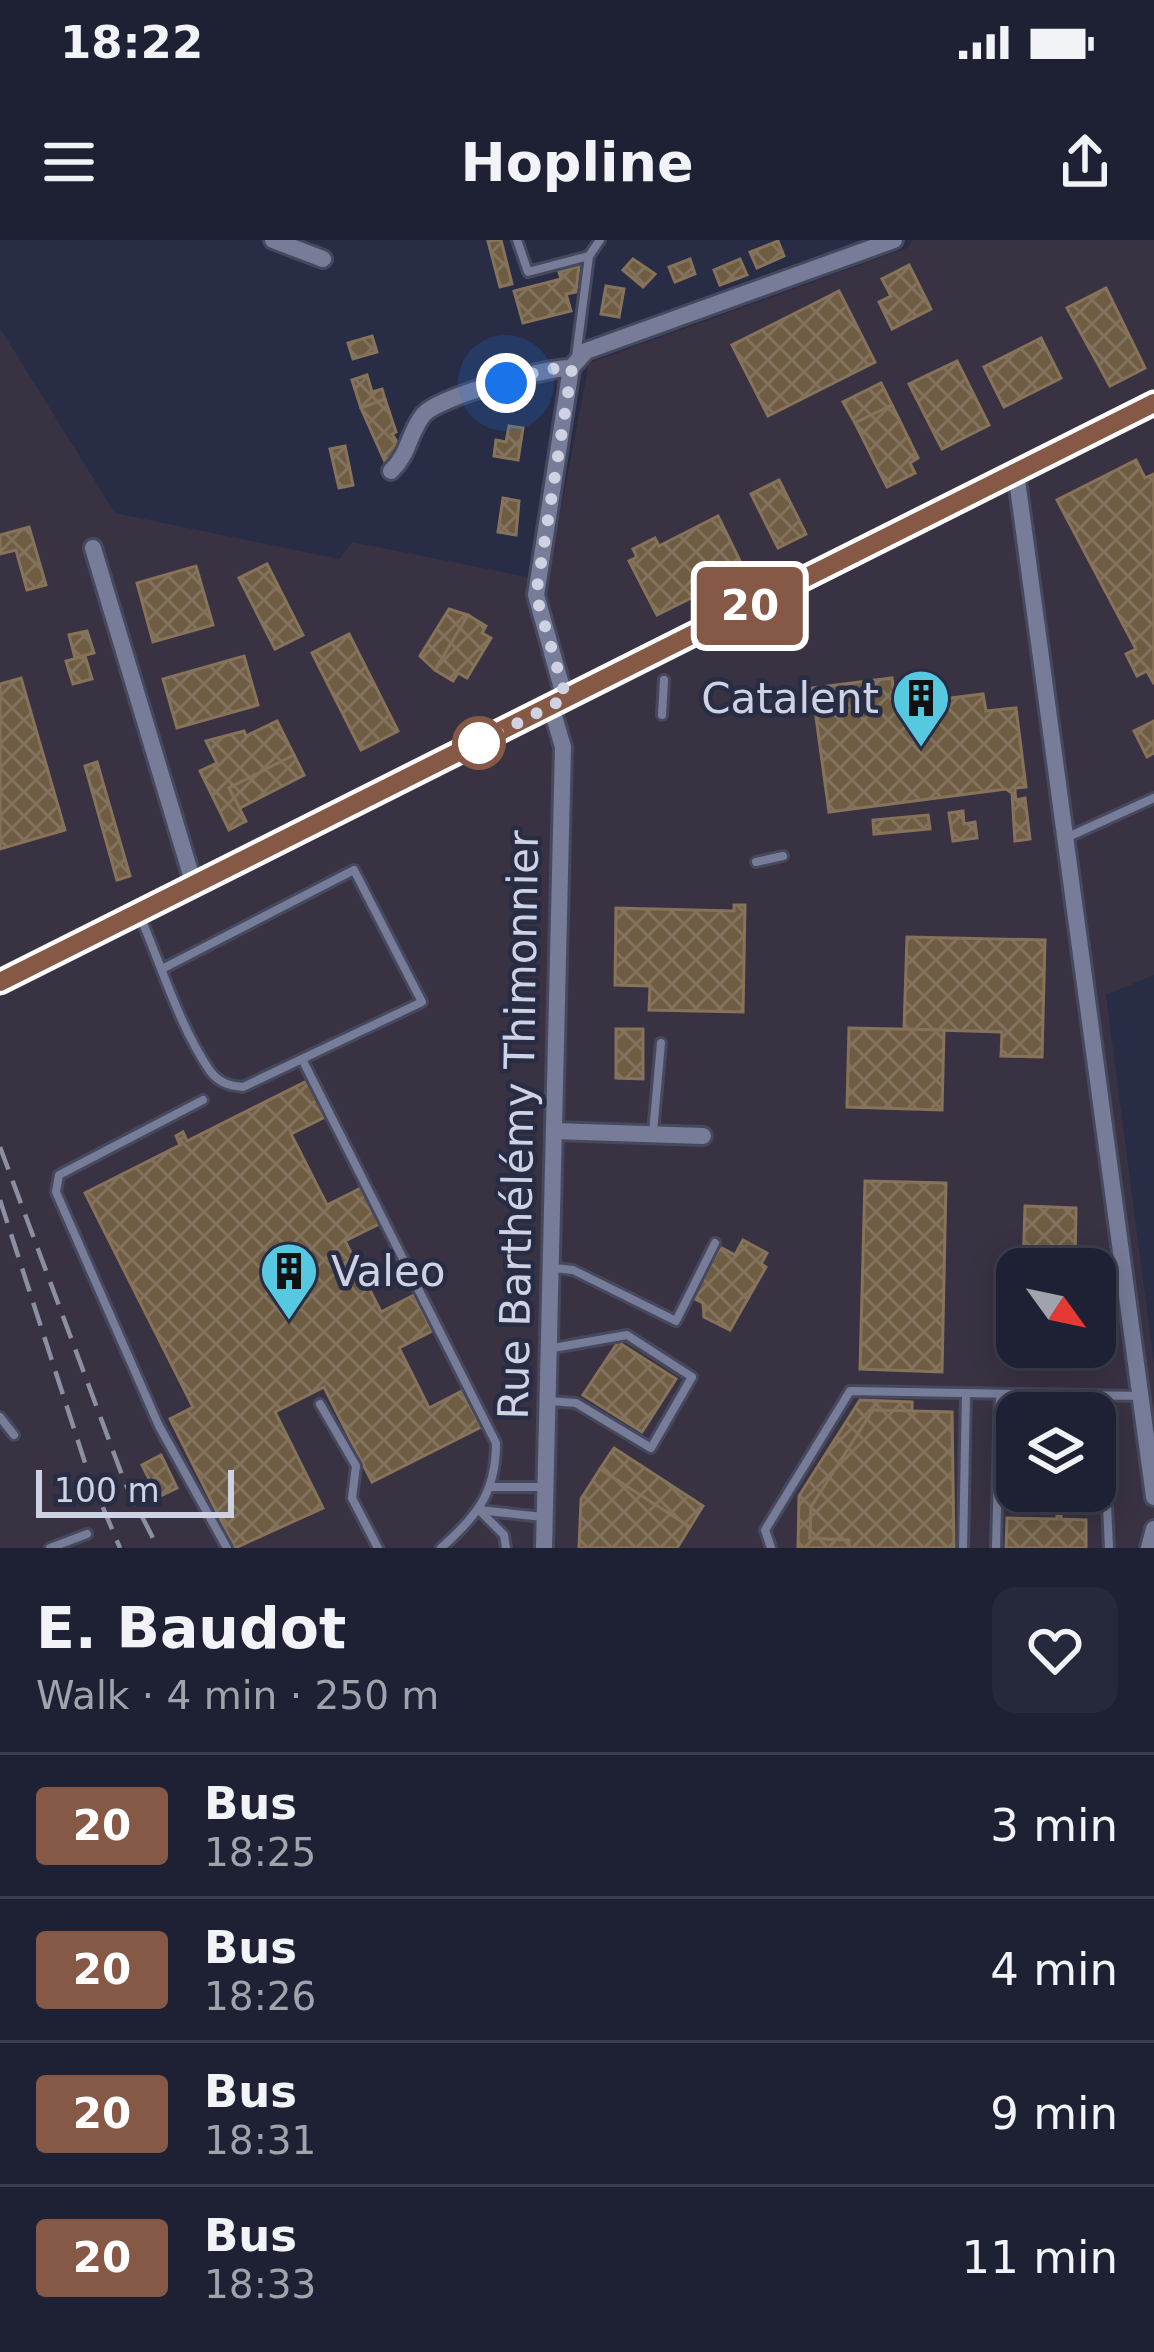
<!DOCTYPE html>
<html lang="en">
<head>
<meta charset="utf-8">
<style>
  :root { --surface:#1e2133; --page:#26293b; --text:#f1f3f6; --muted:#a1a3ac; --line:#3c3e4e }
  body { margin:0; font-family:"DejaVu Sans",sans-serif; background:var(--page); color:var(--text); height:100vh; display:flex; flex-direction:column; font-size:45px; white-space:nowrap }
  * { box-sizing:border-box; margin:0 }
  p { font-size:39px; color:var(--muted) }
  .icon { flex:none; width:66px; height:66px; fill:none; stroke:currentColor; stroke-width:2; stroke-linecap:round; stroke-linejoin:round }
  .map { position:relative; height:1308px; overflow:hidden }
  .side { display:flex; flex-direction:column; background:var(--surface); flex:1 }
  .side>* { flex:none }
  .badge { padding:0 24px; border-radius:9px; font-size:42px; line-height:78px }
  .needle { width:78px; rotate:123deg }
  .tools { position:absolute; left:996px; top:1008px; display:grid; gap:24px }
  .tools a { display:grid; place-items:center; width:120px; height:120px; border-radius:24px; background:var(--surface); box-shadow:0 6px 30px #0003,0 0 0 3px var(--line); font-size:60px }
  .scale { position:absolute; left:36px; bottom:30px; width:198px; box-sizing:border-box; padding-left:12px; border:6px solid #cfd2e2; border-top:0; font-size:33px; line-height:42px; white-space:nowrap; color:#cfd2e2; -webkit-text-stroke:9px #282c44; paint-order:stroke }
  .you { position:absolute; width:60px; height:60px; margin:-30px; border:9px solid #fff; border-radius:50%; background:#1a73e8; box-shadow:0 0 0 18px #1a73e833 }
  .map>.badge { position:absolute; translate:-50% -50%; box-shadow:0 0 0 6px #fff }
  .round { display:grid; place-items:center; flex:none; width:126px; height:126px; border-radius:24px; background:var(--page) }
  .overview { display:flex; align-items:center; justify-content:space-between; height:204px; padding:0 36px }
  h1 { font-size:57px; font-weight:800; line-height:90px }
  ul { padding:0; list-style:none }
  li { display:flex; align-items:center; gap:36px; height:144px; padding:0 36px; border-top:3px solid var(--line) }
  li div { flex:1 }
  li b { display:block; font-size:45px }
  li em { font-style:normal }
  li .badge { min-width:132px; font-weight:700; text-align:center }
  .status { display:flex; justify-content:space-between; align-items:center; height:84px; padding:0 60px; background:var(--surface); direction:ltr }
  .status svg { height:33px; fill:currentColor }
  header { display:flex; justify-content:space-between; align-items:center; height:156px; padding:0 36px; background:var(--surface); font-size:54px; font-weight:800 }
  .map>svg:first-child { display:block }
  .industrial { fill:#393243; fill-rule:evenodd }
  .building { fill:url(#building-cross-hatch); stroke:#86735a; stroke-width:3 }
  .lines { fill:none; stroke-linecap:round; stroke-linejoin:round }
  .service-casing { stroke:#46495e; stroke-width:14 }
  .minor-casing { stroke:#46495e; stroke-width:22 }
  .tertiary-casing { stroke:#46495e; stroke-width:27 }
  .service { stroke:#777c99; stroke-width:8 }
  .minor { stroke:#777c99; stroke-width:16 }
  .tertiary { stroke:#777c99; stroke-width:21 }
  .rail { stroke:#8b8fa2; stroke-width:4.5; stroke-dasharray:24 12; stroke-linecap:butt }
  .line-casing { stroke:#fff; stroke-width:27 }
  .line { stroke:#855946; stroke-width:18 }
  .walk { stroke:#cfd2e2; stroke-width:12; stroke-dasharray:0 21.6 }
  .stop-dot { fill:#fff; stroke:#855946; stroke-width:6 }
  .labels { text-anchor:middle; stroke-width:9; stroke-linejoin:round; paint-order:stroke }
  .poi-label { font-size:42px; fill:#cfd2e2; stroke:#282c44; text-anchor:end }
  .street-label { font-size:42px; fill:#cfd2e2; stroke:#282c44 }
</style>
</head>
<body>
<div class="status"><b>18:22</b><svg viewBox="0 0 49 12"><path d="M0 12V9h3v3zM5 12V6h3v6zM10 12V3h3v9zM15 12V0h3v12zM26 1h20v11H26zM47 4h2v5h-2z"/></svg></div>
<header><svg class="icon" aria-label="menu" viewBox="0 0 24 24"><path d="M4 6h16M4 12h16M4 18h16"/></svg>Hopline<svg class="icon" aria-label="share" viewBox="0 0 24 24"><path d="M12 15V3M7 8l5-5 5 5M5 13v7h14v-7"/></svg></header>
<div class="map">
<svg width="1154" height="1308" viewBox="0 0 1154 1308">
  <defs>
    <pattern id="building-cross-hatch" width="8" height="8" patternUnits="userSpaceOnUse" patternTransform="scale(3)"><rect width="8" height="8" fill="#6e5c43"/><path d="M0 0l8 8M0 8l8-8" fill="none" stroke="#82725e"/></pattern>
  </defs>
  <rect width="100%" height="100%" fill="#282c44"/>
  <path class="industrial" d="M913,0H1154V735L1106,755L1154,1124V1308H0V88L115,273L339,319L352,302L547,341L589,123L907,8ZM1017,1029H1095V1107H1017ZM1017,1173H1095V1251H1017Z"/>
  <g class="building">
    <polygon points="501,0 512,44 500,47 488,1"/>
    <polygon points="778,1 784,16 757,28 750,12"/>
    <polygon points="633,19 655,34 643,47 623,30"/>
    <polygon points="690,19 695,34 675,42 669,27"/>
    <polygon points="740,19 747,35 720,45 714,30"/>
    <polygon points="909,25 931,69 892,89 879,62 891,56 882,39"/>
    <polygon points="579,26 576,52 566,54 571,71 523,83 514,51 561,39 559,32"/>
    <polygon points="606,46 624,49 619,77 601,74"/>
    <polygon points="1106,48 1145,128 1110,146 1067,68"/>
    <polygon points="839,51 875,122 768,176 732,105"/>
    <polygon points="372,96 377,112 353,119 348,103"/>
    <polygon points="1041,98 1061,138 1004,167 984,127"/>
    <polygon points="957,121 989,185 942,209 909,144"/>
    <polygon points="367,135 372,152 382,149 385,159 361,168 352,140"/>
    <polygon points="881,143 892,165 855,183 843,162"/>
    <polygon points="385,159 396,192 392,194 404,213 386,224 361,168"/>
    <polygon points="892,165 918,218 910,223 915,233 887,247 855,183"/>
    <polygon points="509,186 523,188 518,220 494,216 496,200 506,202"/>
    <polygon points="345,206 353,245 339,248 330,209"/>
    <polygon points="1136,220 1145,238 1154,234 1154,444 1147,431 1137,436 1126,414 1136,409 1057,260"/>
    <polygon points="779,240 806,294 778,308 751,254"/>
    <polygon points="503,258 519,261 516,295 498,292"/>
    <polygon points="718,276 745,331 657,375 629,321 637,317 633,309 655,298 659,306"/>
    <polygon points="29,287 46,345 27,350 16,310 0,314 0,295"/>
    <polygon points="267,324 303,395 275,409 239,338"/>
    <polygon points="196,326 213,385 153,402 137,343"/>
    <polygon points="449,369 468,375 435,430 420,416"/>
    <polygon points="468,375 486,386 482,393 491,398 467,438 458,433 453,441 435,430"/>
    <polygon points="87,391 94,413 75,418 69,395"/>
    <polygon points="349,394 398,491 361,510 312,413"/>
    <polygon points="85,416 92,439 73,444 66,421"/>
    <polygon points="244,416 258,465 177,488 163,439"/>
    <polygon points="21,438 65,590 0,609 0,444"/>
    <polygon points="892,438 895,465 983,454 986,471 1016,468 1026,547 1015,548 1015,553 1016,560 1025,558 1030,599 1015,601 1012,553 1006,549 829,572 812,448"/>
    <polygon points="277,481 294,515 229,548 246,581 229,590 200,531 217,523 206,501 244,491 246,496"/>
    <polygon points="1154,481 1154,513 1147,517 1134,491"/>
    <polygon points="294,515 304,535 240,568 229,548"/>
    <polygon points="97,522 130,636 117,640 85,526"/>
    <polygon points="963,571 964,584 975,582 977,598 953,601 949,573"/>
    <polygon points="928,575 930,589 874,594 873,580"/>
    <polygon points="734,665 745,665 743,772 649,770 650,746 615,745 616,668 734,671"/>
    <polygon points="907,697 1045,700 1042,817 1001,816 1002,792 904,789"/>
    <polygon points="849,788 944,790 942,870 847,867"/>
    <polygon points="616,789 643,789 643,839 616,838"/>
    <polygon points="307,841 325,877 291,894 327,965 361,948 379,984 345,1001 381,1072 414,1055 432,1091 399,1108 429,1168 462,1151 481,1187 372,1242 324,1147 275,1172 323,1268 235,1308 170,1179 193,1167 85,953 180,905 176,896 183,892 187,901"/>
    <polygon points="865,941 946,943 942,1132 860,1129"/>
    <polygon points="1025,966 1076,968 1075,1029 1023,1029"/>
    <polygon points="743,1000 767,1013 761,1024 766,1027 730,1090 704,1077 703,1063 693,1058 717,1013 722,1008 735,1015"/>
    <polygon points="618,1102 676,1139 642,1192 583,1155"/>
    <polygon points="1021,1107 1090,1107 1089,1123 1021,1121"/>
    <polygon points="860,1160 912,1162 912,1171 873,1170 811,1267 810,1298 849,1300 849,1308 798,1308 799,1256"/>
    <polygon points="1016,1160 1076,1161 1076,1173 1017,1173 1017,1251 1095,1251 1084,1253 1083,1261 1065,1260 1061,1269 1061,1279 1086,1280 1086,1308 1006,1308 1007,1278 1057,1279 1057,1260 1015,1259"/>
    <polygon points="873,1170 952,1172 954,1308 849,1308 849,1300 810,1298 811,1267"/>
    <polygon points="614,1208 703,1266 690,1287 600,1229"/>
    <polygon points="161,1215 177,1248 158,1257 142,1225"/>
    <polygon points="600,1229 690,1287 677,1308 579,1308 581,1259"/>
  </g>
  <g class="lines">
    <defs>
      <g id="service">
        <polyline points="517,0 528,32 589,16 576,117"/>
        <polyline points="589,16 600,0"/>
        <polyline points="662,475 664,440"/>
        <polyline points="1068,597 1154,558"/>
        <polyline points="756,622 783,616"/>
        <path d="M139,674C161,724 179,786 210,831C219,843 230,846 243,847L422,762L354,630L162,729"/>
        <path d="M303,821L496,1203C496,1253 477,1276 441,1308"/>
        <polyline points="203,860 59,935 56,952 159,1186 227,1308"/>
        <polyline points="653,892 661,803"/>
        <polyline points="554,1028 573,1030 676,1081 715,1003"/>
        <polyline points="1102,1156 1109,1308"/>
        <polyline points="549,1161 576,1163 651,1208 692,1137 627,1095 553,1108"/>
        <polyline points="320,1164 356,1226 352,1258 378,1308"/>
        <polyline points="0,1177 14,1195"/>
        <polyline points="492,1247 543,1247"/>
        <polyline points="479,1270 543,1277"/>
        <polyline points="480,1271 504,1295 506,1308"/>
        <polyline points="50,1308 87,1294"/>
        <polyline points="771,1308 765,1290 850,1151 1139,1156"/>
        <polyline points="963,1308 966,1154"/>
        <polyline points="996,1308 1000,1154"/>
      </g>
      <g id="minor">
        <polyline points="273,0 323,19"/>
        <path d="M391,231C410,213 408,193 424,174C439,157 546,127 571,128L586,111L894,0"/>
        <polyline points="1016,232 1154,1257"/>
        <polyline points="93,308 194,645"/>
        <polyline points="565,459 536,355 571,128"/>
        <polyline points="554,891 703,896"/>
        <polyline points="544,1308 563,507 551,466"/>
        <polyline points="1149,1308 1154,1289"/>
      </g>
      <polyline id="tertiary" points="0,742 1154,163"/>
    </defs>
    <use href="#service" class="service-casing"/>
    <use href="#minor" class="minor-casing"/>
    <use href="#tertiary" class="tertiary-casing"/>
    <use href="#service" class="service"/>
    <use href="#minor" class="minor"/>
    <use href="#tertiary" class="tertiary"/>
    <g class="rail">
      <polyline points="0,907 125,1243 158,1308"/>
      <polyline points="0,960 88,1232 120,1308"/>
    </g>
  </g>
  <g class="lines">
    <defs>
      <polyline id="line" points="0,742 1154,163"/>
    </defs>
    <use href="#line" class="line-casing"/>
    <use href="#line" class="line"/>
    <polyline class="walk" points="479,503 566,458 536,355 572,128 545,129 506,143"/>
  </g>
  <defs>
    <symbol id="building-pin" viewBox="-11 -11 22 30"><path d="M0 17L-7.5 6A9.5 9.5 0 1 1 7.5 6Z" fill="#56c9e1" stroke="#282c44"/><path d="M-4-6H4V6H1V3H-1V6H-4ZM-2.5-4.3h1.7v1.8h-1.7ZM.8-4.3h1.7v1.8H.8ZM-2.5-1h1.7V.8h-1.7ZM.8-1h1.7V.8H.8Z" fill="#111"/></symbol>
  </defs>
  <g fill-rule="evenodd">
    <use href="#building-pin" x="888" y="425" width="66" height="90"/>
    <use href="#building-pin" x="256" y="998" width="66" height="90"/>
  </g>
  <circle class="stop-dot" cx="479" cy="503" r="24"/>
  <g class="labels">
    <g class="poi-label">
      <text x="879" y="473">Catalent</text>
      <text x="331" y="1046" text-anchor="start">Valeo</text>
    </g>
    <g class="street-label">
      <text transform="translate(518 885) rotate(-89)" y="15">Rue Barthélémy Thimonnier</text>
    </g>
  </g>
</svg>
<div class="tools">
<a><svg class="needle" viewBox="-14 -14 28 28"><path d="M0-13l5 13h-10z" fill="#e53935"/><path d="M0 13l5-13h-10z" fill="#a1a3ac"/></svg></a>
<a><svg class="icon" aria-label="layers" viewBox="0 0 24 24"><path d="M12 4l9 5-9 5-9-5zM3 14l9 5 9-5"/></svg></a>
</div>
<div class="scale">100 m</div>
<div class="you" style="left:506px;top:143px"></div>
<b class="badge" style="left:750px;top:366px;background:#855946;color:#fff">20</b>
</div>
<section class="side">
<div class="overview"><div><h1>E. Baudot</h1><p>Walk · 4 min · 250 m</p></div><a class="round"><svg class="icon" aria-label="heart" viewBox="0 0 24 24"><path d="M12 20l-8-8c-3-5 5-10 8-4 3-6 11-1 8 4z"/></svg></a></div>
<ul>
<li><span class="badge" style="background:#855946;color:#fff">20</span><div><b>Bus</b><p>18:25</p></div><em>3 min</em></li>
<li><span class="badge" style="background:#855946;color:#fff">20</span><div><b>Bus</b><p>18:26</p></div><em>4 min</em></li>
<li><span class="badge" style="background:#855946;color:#fff">20</span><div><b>Bus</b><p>18:31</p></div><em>9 min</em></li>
<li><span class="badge" style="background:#855946;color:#fff">20</span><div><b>Bus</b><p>18:33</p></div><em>11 min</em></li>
</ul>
</section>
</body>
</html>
